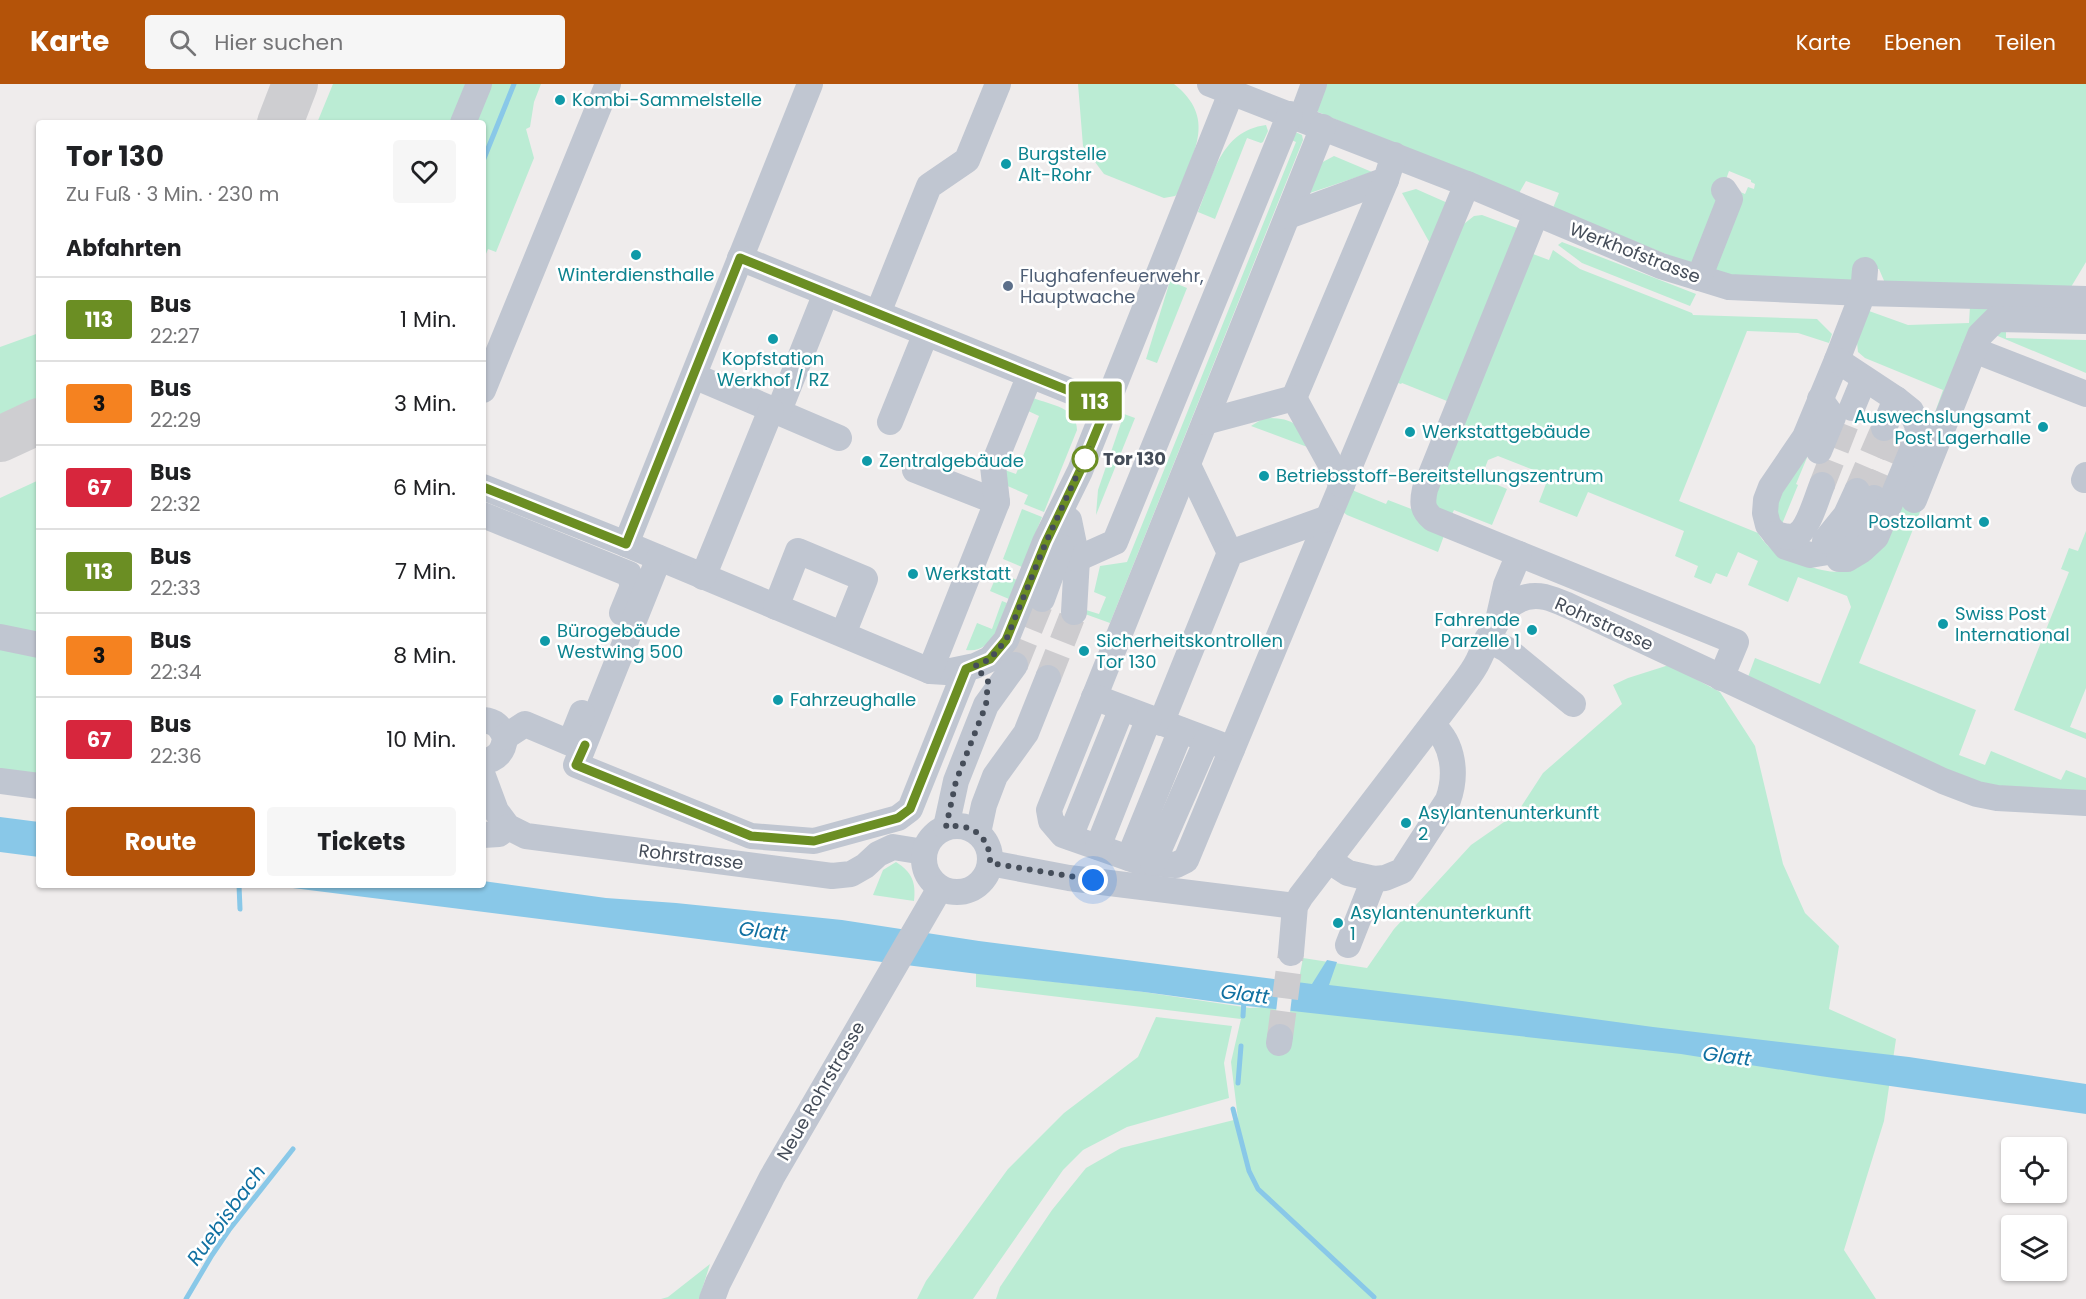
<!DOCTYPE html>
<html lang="de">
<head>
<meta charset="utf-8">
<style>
  :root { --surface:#fff; --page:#f6f6f6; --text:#202124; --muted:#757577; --line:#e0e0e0; --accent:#b45309 }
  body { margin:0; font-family:Poppins,sans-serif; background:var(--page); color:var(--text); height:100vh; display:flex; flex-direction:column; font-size:22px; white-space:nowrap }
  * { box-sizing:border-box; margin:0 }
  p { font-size:20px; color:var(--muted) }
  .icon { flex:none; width:33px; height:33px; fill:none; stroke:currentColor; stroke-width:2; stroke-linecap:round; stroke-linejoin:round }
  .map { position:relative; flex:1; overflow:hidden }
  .details { position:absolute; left:36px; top:36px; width:450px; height:768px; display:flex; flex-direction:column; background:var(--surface); border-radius:6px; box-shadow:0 2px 4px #0004 }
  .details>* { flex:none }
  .badge { padding:0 12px; border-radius:4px; font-size:21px; line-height:39px }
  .tools { position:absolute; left:2001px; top:1053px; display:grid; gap:12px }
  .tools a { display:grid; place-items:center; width:66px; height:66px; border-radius:6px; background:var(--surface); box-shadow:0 2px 4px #0004; font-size:30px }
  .you { position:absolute; width:30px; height:30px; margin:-15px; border:4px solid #fff; border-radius:50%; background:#1a73e8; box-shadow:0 0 0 9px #1a73e833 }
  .map>.badge { position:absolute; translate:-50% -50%; box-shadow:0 0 0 3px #fff }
  h2 { padding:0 30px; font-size:22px; line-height:54px }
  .round { display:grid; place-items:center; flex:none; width:63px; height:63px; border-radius:6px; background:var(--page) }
  .headline { display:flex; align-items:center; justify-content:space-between; height:102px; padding:0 30px }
  h1 { font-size:28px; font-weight:700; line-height:45px }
  .button { display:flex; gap:12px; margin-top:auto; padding:12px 30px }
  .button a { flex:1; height:69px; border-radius:6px; background:var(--accent); color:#fff; font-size:24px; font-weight:700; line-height:69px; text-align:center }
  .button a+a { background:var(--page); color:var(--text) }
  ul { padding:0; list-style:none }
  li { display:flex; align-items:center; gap:18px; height:84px; padding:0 30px; border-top:2px solid var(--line) }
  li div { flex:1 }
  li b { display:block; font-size:22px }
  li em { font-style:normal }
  li .badge { min-width:66px; font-weight:700; text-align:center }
  header { display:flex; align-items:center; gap:36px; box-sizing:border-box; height:84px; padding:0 30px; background:var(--accent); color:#fff }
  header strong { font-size:28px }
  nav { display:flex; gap:33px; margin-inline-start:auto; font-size:21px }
  .search { width:420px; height:54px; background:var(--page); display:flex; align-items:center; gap:15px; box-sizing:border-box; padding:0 21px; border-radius:6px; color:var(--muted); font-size:22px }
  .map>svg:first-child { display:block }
  .green { fill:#bbecd4 }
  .water { fill:#89c8e8 }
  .pier { fill:#efecec }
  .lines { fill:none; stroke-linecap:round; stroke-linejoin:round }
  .stream { stroke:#89c8e8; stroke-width:5 }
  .taxiway { stroke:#ceced1; stroke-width:46 }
  .minor-tunnel { stroke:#cdcccf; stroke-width:26; stroke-dasharray:26 13; stroke-linecap:butt }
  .minor { stroke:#c0c6d1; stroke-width:26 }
  .line-casing { stroke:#fff; stroke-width:14 }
  .line { stroke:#6b8e23; stroke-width:9 }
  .walk { stroke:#454d59; stroke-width:6; stroke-dasharray:0 10.8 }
  .culture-dot { fill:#0f9aa8; stroke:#fff; stroke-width:2 }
  .service-dot { fill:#5c6f8a; stroke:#fff; stroke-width:2 }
  .stop-dot { fill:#fff; stroke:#6b8e23; stroke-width:3 }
  .labels { text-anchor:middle; stroke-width:5; stroke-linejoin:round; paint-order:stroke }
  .culture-label { font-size:18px; fill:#0d838f; stroke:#fff; text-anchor:start }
  .street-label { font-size:18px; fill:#454d59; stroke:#fff }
  .service-label { font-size:18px; fill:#4e5e75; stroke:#fff; text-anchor:start }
  .stop-label { font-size:18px; font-weight:bold; fill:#454d59; stroke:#fff; text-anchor:start }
  .water-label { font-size:20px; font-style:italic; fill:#1070a1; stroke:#fff }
</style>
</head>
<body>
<header>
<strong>Karte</strong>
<div class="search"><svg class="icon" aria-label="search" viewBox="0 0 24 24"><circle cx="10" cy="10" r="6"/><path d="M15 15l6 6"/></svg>Hier suchen</div>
<nav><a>Karte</a><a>Ebenen</a><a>Teilen</a></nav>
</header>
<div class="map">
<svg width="2086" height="1215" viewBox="0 0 2086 1215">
  <rect width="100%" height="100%" fill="#efecec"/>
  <g class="green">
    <polygon points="333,0 468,0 459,39 317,39"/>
    <polygon points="484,0 541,0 534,18 530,43 526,45 534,74 496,168 488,165 483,177 483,39 469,39"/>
    <path d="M1078,0H1174C1217,34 1194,67 1178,109L1175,112L1164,114L1104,90L1083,62Z"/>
    <polygon points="1322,0 2086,0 2086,178 2071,203 1885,199 1879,185 1873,185 1850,197 1748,196 1712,188 1738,107 1745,110 1748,103 1754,105 1755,100 1751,98 1751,96 1729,87 1695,182 1553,124 1559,109 1526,97 1518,111 1318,28 1314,19"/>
    <path d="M1266,41L1268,47L1263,58L1261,59L1247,54L1215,135L1198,128C1213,92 1220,47 1266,41Z"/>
    <polygon points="1291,46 1302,51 1303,56 1110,539 1085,530 1086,526 1099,530 1106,513 1094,508 1100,482 1127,478 1296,58 1282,52"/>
    <polygon points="1334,72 1372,88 1301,112 1319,80"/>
    <polygon points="1416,105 1450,120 1432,163 1402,109"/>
    <polygon points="1482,131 1517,144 1452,319 1402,299 1401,300 1395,298 1460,143 1474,132"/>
    <polygon points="1562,158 1696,210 1690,222 1582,179 1558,161"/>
    <path d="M1553,166L1580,185L1692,229L1693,231L1817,235L1832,250L1829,259L1798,249L1747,247L1679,417L1758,449C1768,467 1785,473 1803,480C1869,506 1877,464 1900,414L1922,423L1859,579L1976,626L1959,671L1985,681L1991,667L2061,696L2066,686L2086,694V713L1991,706L1748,593L1755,574L1820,600L1851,523L1847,512L1798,493L1788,518L1748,501L1758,477L1738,468L1727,493L1716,489L1711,500L1694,493L1698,482L1675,472L1684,447L1588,408L1577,433L1539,418L1549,392L1498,372L1488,376L1481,394L1507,405L1492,441L1454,426L1449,436L1430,421L1533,170L1549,176Z"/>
    <polygon points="1170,197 1187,204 1157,279 1146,275"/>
    <polygon points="1970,222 2086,225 1993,228 1940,332 1934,331 1943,306 1865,274 1858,268 1857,258 1869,227 1908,241 1969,239"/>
    <polygon points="2006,240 2006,254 2086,256 2086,289 1993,250"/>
    <polygon points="39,249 39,319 0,337 0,263"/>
    <path d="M1033,314C1051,321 1077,323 1077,346L1044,428L1024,420L1028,411L1003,400L1002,385L1016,390L1039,332L1026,326Z"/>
    <polygon points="1124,330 1135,334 1096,431 1098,406"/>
    <path d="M1264,334C1290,334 1301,338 1310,364L1251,342Z"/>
    <polygon points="1811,364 1796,400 1798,401 1782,440 1776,430 1779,408"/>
    <polygon points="39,396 39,556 0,548 0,414"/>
    <polygon points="1352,406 1386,420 1388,416 1414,426 1446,446 1438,468 1347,431 1343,428"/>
    <polygon points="1022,425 1042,433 1022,483 1003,475"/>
    <polygon points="2086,447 2086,604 2070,643 2086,649 2086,655 2014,626 2069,488 2061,485 2069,464 2078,467"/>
    <polygon points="998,488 1017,496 1009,515 990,507"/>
    <path d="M1002,517L1007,519C1000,538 993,570 966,566L977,539L992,545Z"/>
    <polygon points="0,557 39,565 39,697 0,693"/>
    <polygon points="1669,581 1720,608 1755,662 1783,780 1805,829 1839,862 1829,925 1896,955 1884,1037 1844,1166 1876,1215 996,1215 1000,1203 1052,1126 1086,1084 1121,1064 1238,1035 1231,978 1241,935 976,903 976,889 1144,908 1250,924 1294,922 1303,874 1367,884 1394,845 1471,761 1517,729 1543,689 1622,620 1613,601 1628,594"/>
    <path d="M896,778C912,788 916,798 914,817L873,811L883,786Z"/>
    <polygon points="1156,933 1232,942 1224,979 1229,1014 1127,1043 1083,1066 1063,1086 973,1215 917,1215 926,1197 1008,1085 1064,1029 1138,973"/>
    <polygon points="710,1180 699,1215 661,1215 668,1213"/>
  </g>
  <g class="water">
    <polygon points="0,733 39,738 39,773 0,768"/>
    <polygon points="483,797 606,814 676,819 842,836 979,857 1312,900 1327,876 1337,878 1329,901 1462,917 1653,943 1909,973 2086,1000 2086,1030 1820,992 1681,970 1247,922 1144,908 978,890 269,801 483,801"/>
  </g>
  <polygon class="pier" points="1280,893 1294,895 1290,929 1276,928"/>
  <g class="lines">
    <g class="stream">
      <polyline points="483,77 514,0"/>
      <polyline points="239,801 240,825"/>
      <polyline points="1243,932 1244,916"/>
      <polyline points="1238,999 1241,962"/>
      <polyline points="1233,1025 1249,1087 1258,1105 1374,1213"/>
      <polyline points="186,1215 212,1171 229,1146 293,1065"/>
    </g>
    <g class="taxiway">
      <polyline points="280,39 295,0"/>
      <polyline points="0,355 39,337"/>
    </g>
    <g class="minor-tunnel">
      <polyline points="1822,401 1852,324"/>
      <polyline points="1857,407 1884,344"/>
      <polyline points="1874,414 1901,351"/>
      <polyline points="1015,581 1042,515"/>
      <polyline points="1048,594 1074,528"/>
      <polyline points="1280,953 1291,869"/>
    </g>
    <g class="minor">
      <polyline points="810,0 626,460 930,587 946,588 975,582 990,575 1006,556 1045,458 1080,387 1231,9"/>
      <polyline points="1210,0 1467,100 1661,182 1729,203 1863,209 2086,215"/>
      <polyline points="1301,35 1314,0"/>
      <polyline points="463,39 479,0"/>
      <polyline points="1323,43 1049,726 1051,737 1063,751 1140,778 1176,781 1186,776 1467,100"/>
      <polyline points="1288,132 1386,96"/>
      <polyline points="740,174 1107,322"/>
      <polyline points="1865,186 1863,209 1837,276 1805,353 1771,403 1766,416 1765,429 1768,441 1786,463 1810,471 1828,468 1854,450 1864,438 1874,414"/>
      <polyline points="1699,194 1730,115 1724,106"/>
      <polyline points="878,229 929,102 967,76 998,0"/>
      <polyline points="1974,266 2086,310"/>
      <polyline points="1837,276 1896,315 1911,327 1918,343 1916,357 1876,453 1862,466 1847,475 1839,475"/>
      <polyline points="694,292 839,354"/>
      <polyline points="483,306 608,0"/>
      <polyline points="1294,314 1386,96 1394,71"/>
      <polyline points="1852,324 1864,295"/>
      <polyline points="778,329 826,209"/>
      <polyline points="890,338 926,249"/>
      <polyline points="1205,338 1294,314 1342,401"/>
      <polyline points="1884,344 1896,315"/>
      <polyline points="1819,367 1833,333 1820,315"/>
      <polyline points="1188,381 1230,469"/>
      <polyline points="915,386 997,418"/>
      <polyline points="2084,396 2086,391"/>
      <polyline points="483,403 626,460"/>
      <polyline points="1914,416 1980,251 1996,235 2086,237"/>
      <polyline points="483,431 629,490 633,502 622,529"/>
      <polyline points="1069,436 1077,475 1074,528"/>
      <path d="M1775,450C1781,451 1788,454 1795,452C1808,447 1817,413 1822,401"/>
      <polyline points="1825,457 1846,431 1857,407"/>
      <polyline points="1519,470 1736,558 1721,594"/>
      <polyline points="659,474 576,681 751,752 814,757 898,734 910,725 966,585"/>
      <polyline points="1077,475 1115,458 1290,30"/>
      <polyline points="703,493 771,326"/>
      <polyline points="1042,515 1061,463"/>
      <polyline points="776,523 798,467 865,495 843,550"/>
      <path d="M1499,532L1506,501L1519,470L1433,435C1422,426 1422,419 1425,405L1536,130"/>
      <polyline points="0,553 39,561"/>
      <polyline points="1487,555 1506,565 1573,620"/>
      <polyline points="930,587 997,418 993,382 1030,291"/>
      <polyline points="1094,613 1232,665"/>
      <path d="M483,636C495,637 500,642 505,653C504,667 497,676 483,677"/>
      <polyline points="1161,639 1230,469 1328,434"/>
      <polyline points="505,653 525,640 570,659 582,629"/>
      <polyline points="483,692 496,727 508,743 526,752 832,792 851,790 865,782 878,770 893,763 924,768"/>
      <polyline points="0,697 39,702"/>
      <circle cx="957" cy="775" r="33"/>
      <polyline points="946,743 956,697 986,621 1015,581"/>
      <polyline points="978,749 984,721 995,692 1026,649 1048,594"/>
      <polyline points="483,751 499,750 508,743"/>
      <polyline points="1070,753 1122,624"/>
      <polyline points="1098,763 1149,634"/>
      <polyline points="1129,774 1181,646"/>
      <path d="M1328,776L1348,789L1374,795L1385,794L1402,787L1448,716C1457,691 1454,660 1433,642"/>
      <polyline points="990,779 1069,794 1295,822"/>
      <polyline points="1153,779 1207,656"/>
      <polyline points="1348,861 1374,795"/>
      <path d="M1291,869L1295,822L1301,812L1457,608C1464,598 1473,588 1478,577C1492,549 1503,505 1545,513C1553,515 1560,518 1567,521L1943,697L1977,710L1997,714L2086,719"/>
      <polyline points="1279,959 1280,953"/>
      <polyline points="712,1215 718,1199 772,1093 940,804"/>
    </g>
  </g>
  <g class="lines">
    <defs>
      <polyline id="line" points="483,403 626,460 740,174 1107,322 1080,387 1046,458 1006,556 990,575 966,585 910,725 898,734 814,757 751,752 576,681 585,661"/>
    </defs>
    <use href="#line" class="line-casing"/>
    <use href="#line" class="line"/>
    <path class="walk" d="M1085,375L1089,365L1046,458L1006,556L990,575L975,582L988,597L986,621L956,697L946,743C971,738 991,753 990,779L1093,796"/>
  </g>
  <g class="culture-dot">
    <circle cx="560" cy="16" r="6"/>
    <circle cx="1006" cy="80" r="6"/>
    <circle cx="636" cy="171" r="6"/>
    <circle cx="773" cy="255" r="6"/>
    <circle cx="2043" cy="343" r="6"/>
    <circle cx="1410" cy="348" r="6"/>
    <circle cx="867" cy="377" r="6"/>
    <circle cx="1264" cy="392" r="6"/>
    <circle cx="1984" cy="438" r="6"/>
    <circle cx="913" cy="490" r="6"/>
    <circle cx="1943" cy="540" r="6"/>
    <circle cx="1532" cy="546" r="6"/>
    <circle cx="545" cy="557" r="6"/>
    <circle cx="1084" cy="567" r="6"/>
    <circle cx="778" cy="616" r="6"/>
    <circle cx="1406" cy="739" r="6"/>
    <circle cx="1338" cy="839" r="6"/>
  </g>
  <circle class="service-dot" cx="1008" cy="202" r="6"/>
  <circle class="stop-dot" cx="1085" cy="375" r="12"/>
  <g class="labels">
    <g class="culture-label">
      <text x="572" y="22">Kombi-Sammelstelle</text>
      <text x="1018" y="76">Burgstelle<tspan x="1018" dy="21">Alt-Rohr</tspan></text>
      <text x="636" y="197" text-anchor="middle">Winterdiensthalle</text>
      <text x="773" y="281" text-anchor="middle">Kopfstation<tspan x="773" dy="21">Werkhof / RZ</tspan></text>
      <text x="2031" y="339" text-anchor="end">Auswechslungsamt<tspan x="2031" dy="21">Post Lagerhalle</tspan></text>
      <text x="1422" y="354">Werkstattgebäude</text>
      <text x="879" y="383">Zentralgebäude</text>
      <text x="1276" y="398">Betriebsstoff-Bereitstellungszentrum</text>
      <text x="1972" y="444" text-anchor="end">Postzollamt</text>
      <text x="925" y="496">Werkstatt</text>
      <text x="1955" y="536">Swiss Post<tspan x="1955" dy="21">International</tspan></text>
      <text x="1520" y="542" text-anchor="end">Fahrende<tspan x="1520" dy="21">Parzelle 1</tspan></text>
      <text x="557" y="553">Bürogebäude<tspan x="557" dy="21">Westwing 500</tspan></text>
      <text x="1096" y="563">Sicherheitskontrollen<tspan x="1096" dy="21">Tor 130</tspan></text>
      <text x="790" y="622">Fahrzeughalle</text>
      <text x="1418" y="735">Asylantenunterkunft<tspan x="1418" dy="21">2</tspan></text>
      <text x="1350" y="835">Asylantenunterkunft<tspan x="1350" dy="21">1</tspan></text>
    </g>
    <g class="street-label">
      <text transform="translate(1635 169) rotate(21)" y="6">Werkhofstrasse</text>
      <text transform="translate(1604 540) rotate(24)" y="6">Rohrstrasse</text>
      <text transform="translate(691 773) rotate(7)" y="6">Rohrstrasse</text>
      <text transform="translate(821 1007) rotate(-60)" y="6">Neue Rohrstrasse</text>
    </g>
    <g class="service-label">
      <text x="1020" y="198">Flughafenfeuerwehr,<tspan x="1020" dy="21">Hauptwache</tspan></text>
    </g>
    <g class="stop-label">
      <text x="1103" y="381">Tor 130</text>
    </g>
    <g class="water-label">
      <text transform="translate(763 847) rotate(7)" y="7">Glatt</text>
      <text transform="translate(1245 910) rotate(7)" y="7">Glatt</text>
      <text transform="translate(1727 972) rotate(7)" y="7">Glatt</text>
      <text transform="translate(226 1131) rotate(-54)" y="7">Ruebisbach</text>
    </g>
  </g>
</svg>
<div class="tools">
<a><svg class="icon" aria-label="locate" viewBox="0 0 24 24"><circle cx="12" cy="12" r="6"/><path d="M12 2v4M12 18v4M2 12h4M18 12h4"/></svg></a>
<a><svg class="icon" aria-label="layers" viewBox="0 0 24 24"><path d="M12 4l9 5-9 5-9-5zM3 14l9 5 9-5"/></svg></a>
</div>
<div class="you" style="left:1093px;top:796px"></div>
<b class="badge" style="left:1095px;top:317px;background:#6b8e23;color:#fff">113</b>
<section class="details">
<div class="headline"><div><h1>Tor 130</h1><p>Zu Fuß · 3 Min. · 230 m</p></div><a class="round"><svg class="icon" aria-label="heart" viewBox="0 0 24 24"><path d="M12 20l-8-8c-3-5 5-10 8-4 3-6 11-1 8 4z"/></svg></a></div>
<h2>Abfahrten</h2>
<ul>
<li><span class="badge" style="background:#6b8e23;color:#fff">113</span><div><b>Bus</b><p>22:27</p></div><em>1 Min.</em></li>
<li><span class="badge" style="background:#f58220;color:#111">3</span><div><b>Bus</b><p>22:29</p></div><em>3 Min.</em></li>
<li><span class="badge" style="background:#d7263d;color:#fff">67</span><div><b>Bus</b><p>22:32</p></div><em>6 Min.</em></li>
<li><span class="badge" style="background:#6b8e23;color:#fff">113</span><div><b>Bus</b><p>22:33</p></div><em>7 Min.</em></li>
<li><span class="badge" style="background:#f58220;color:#111">3</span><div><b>Bus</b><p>22:34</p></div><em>8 Min.</em></li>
<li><span class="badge" style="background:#d7263d;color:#fff">67</span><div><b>Bus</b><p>22:36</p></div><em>10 Min.</em></li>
</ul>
<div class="button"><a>Route</a><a>Tickets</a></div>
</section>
</div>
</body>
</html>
